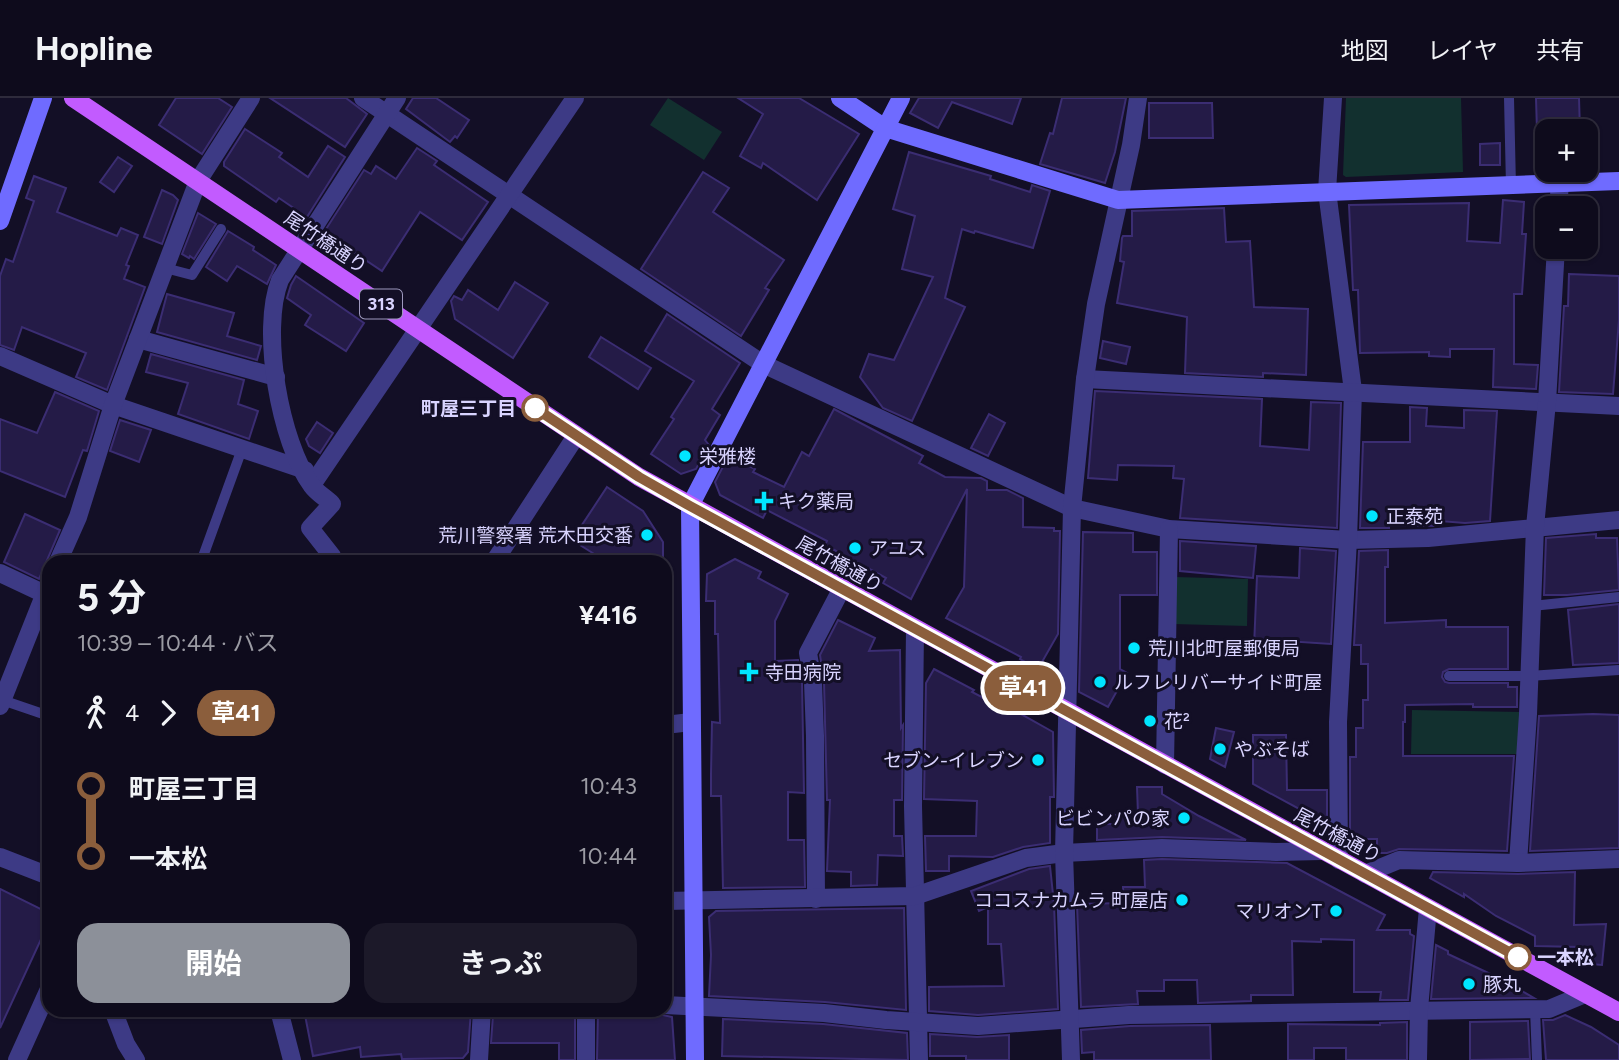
<!DOCTYPE html>
<html lang="ja">
<head>
<meta charset="utf-8">
<style>
  :root { --surface:#0e0b1c; --page:#1c1929; --text:#f1f3f6; --muted:#9b9ba3; --line:#2e2b3b; --accent:#8c9099 }
  body { margin:0; font-family:Figtree,"Noto Sans JP",sans-serif; background:var(--page); color:var(--text); height:100vh; display:flex; flex-direction:column; font-size:26px; white-space:nowrap }
  * { box-sizing:border-box; margin:0 }
  p { font-size:23px; color:var(--muted) }
  .icon { flex:none; width:38px; height:38px; fill:none; stroke:currentColor; stroke-width:2; stroke-linecap:round; stroke-linejoin:round }
  .map { position:relative; flex:1; overflow:hidden }
  .details { position:absolute; left:42px; top:457px; width:630px; height:462px; display:flex; flex-direction:column; background:var(--surface); border-radius:21px; box-shadow:0 2px 5px #0004,0 0 0 2px var(--line) }
  .details>* { flex:none }
  .badge { padding:0 14px; border-radius:23px; font-size:24px; line-height:46px }
  .tools { position:absolute; left:1535px; top:21px; display:grid; gap:14px }
  .tools a { display:grid; place-items:center; width:63px; height:63px; border-radius:14px; background:var(--surface); box-shadow:0 2px 5px #0004,0 0 0 2px var(--line); font-size:35px }
  .map>.badge { position:absolute; translate:-50% -50%; box-shadow:0 0 0 4px #fff }
  .legs { display:flex; align-items:center; gap:10px; height:77px; padding:0 35px; font-size:23px }
  .legs p { margin-inline-start:auto }
  .overview { display:flex; align-items:center; justify-content:space-between; height:119px; padding:0 35px }
  h1 { font-size:38px; font-weight:700; line-height:52px }
  .cta { display:flex; gap:14px; margin-top:auto; padding:14px 35px }
  .cta a { flex:1; height:80px; border-radius:21px; background:var(--accent); color:#fff; font-size:28px; font-weight:700; line-height:80px; text-align:center }
  .cta a+a { background:var(--page); color:var(--text) }
  ul { padding:0 35px; list-style:none }
  li { display:flex; align-items:center; gap:24px; height:70px; font-size:26px }
  li i { display:grid; place-items:center; width:10px; height:100%; margin:0 9px; background:currentColor }
  li i::after { content:''; width:18px; height:18px; margin:-9px; border:5px solid; border-radius:50%; background:var(--surface) }
  li p { margin-inline-start:auto }
  li:first-child i { background:linear-gradient(#0000 50%,currentColor 0) }
  li:last-child i { background:linear-gradient(currentColor 50%,#0000 0) }
  header { display:flex; align-items:center; gap:42px; box-sizing:border-box; height:98px; padding:0 35px; background:var(--surface); border-bottom:2px solid var(--line) }
  header strong { font-size:33px }
  nav { display:flex; gap:38px; margin-inline-start:auto; font-size:24px }
  .map>svg:first-child { display:block }
  .green { fill:#12302f }
  .building { fill:#241b47; stroke:#3b2d73; stroke-width:2 }
  .lines { fill:none; stroke-linecap:round; stroke-linejoin:round }
  .lane { stroke:#3d3a85; stroke-width:10 }
  .street { stroke:#3d3a85; stroke-width:18 }
  .secondary { stroke:#6f6bff; stroke-width:18 }
  .primary { stroke:#c25bff; stroke-width:18 }
  .line-1-casing { stroke:#fff; stroke-width:16 }
  .line-1 { stroke:#8b5e3c; stroke-width:10 }
  .stop-1-dot { fill:#fff; stroke:#8b5e3c; stroke-width:3.5 }
  .poi-dot { fill:#00e5ff; stroke:#130f26; stroke-width:2.5 }
  .labels { text-anchor:middle; stroke-width:6; stroke-linejoin:round; paint-order:stroke }
  .shield { fill:#130f26; stroke:#9e99be; stroke-width:2 }
  .shield-label { font-size:18px; font-weight:bold; fill:#d9d4ff }
  .street-label { font-size:19px; fill:#d9d4ff; stroke:#130f26 }
  .stop-label { font-size:19px; font-weight:bold; fill:#d9d4ff; stroke:#130f26; text-anchor:end }
  .poi-label { font-size:19px; fill:#d9d4ff; stroke:#130f26; text-anchor:start }
</style>
</head>
<body>
<header>
<strong>Hopline</strong>
<nav><a>地図</a><a>レイヤ</a><a>共有</a></nav>
</header>
<div class="map">
<svg width="1619" height="962" viewBox="0 0 1619 962">
  <rect width="100%" height="100%" fill="#130f26"/>
  <g class="green">
    <polygon points="668,0 722,34 704,62 650,27"/>
    <polygon points="1346,0 1461,0 1463,74 1346,79 1343,77"/>
    <polygon points="1175,479 1248,481 1247,528 1173,526"/>
    <polygon points="1412,612 1520,614 1518,656 1411,656"/>
  </g>
  <g class="building">
    <polygon points="176,0 218,0 232,9 202,56 159,27"/>
    <polygon points="270,0 346,0 367,16 345,49"/>
    <polygon points="413,0 436,0 469,22 457,40 455,38 450,44 406,11"/>
    <polygon points="738,0 799,0 859,36 817,102 763,65 761,70 740,58 763,16"/>
    <polygon points="919,0 1021,0 1012,26 952,4 938,30 910,15"/>
    <polygon points="1062,0 1126,0 1115,54 1105,85 1040,66 1050,35 1053,36"/>
    <polygon points="1536,0 1579,0 1580,33 1537,33"/>
    <polygon points="1149,5 1212,5 1213,40 1149,40"/>
    <polygon points="245,31 282,55 279,59 308,79 328,48 345,59 307,119 279,100 276,104 224,68 224,64"/>
    <polygon points="1500,45 1500,67 1480,67 1480,46"/>
    <polygon points="417,50 437,63 434,67 488,104 462,142 420,114 382,173 328,137 329,134 326,131 364,72 371,76 376,68 396,81"/>
    <polygon points="909,54 991,78 990,81 1030,94 1032,87 1050,93 1033,150 975,133 974,135 962,131 945,200 965,209 912,323 883,310 860,279 869,256 894,262 933,179 902,171 915,118 893,111"/>
    <polygon points="118,59 132,68 114,94 100,84"/>
    <polygon points="703,74 729,90 713,114 784,162 765,190 769,192 741,238 641,171"/>
    <polygon points="34,78 66,90 57,114 117,138 121,130 138,137 126,167 129,168 124,181 145,189 107,292 76,279 86,255 22,229 14,252 0,247 0,178 6,161 13,164 34,103 26,100"/>
    <polygon points="162,92 173,97 178,102 162,146 144,139"/>
    <polygon points="1503,102 1524,104 1522,136 1526,136 1522,196 1514,196 1514,266 1538,267 1536,291 1493,289 1494,251 1450,251 1450,259 1429,258 1429,254 1360,255 1358,192 1353,192 1349,107 1469,105 1467,143 1500,145"/>
    <polygon points="1224,110 1226,144 1250,143 1254,209 1308,211 1306,277 1263,275 1263,279 1185,275 1187,219 1117,205 1124,164 1120,163 1122,140 1123,138 1132,138 1132,113"/>
    <polygon points="198,115 216,126 194,161 190,158 189,160 182,156"/>
    <polygon points="228,133 254,149 253,152 276,167 267,186 237,168 227,183 206,169"/>
    <polygon points="1569,176 1619,178 1619,222 1613,296 1559,294 1564,208 1568,208"/>
    <polygon points="296,178 364,225 346,253 305,227 311,217 287,200 291,187"/>
    <polygon points="515,184 548,205 513,260 455,221 451,203 454,198 462,202 468,192 498,212"/>
    <polygon points="167,196 234,215 227,238 261,248 257,262 157,234"/>
    <polygon points="667,216 740,265 712,311 720,317 705,342 709,347 696,371 681,376 651,356 674,321 671,319 694,283 645,253"/>
    <polygon points="601,239 651,270 638,291 589,259"/>
    <polygon points="1103,243 1130,249 1126,266 1100,260"/>
    <polygon points="151,256 244,282 238,306 258,313 249,341 178,316 188,285 146,274"/>
    <polygon points="1095,293 1262,301 1260,348 1309,352 1311,304 1341,305 1337,430 1180,420 1184,381 1173,380 1174,368 1118,367 1117,382 1088,380"/>
    <polygon points="55,294 99,313 87,353 83,352 65,399 0,373 0,321 37,335"/>
    <polygon points="1410,309 1427,310 1426,328 1464,330 1464,312 1497,313 1490,423 1465,425 1440,423 1440,427 1435,428 1389,427 1389,430 1360,430 1363,344 1410,344"/>
    <polygon points="834,311 923,358 919,365 945,379 981,380 987,383 987,392 1007,392 1023,400 1023,429 1054,430 1054,433 1060,433 1058,536 1038,571 1020,561 1021,559 946,520 964,489 967,391 911,501 883,485 886,480 825,447 827,443 767,412 763,420 720,397 715,384 729,357 755,371 753,374 784,389 802,354 809,358"/>
    <polygon points="989,316 1005,325 988,358 971,350"/>
    <polygon points="120,322 151,332 139,364 110,353"/>
    <polygon points="317,324 333,335 320,355 309,348 306,341"/>
    <polygon points="607,389 643,413 663,444 663,464 607,464 572,442"/>
    <polygon points="25,416 60,432 39,481 4,464"/>
    <polygon points="1083,434 1133,435 1133,454 1157,454 1157,497 1120,497 1120,571 1127,575 1108,609 1079,594"/>
    <polygon points="1596,436 1596,440 1617,440 1619,492 1567,497 1544,497 1546,440"/>
    <polygon points="1180,443 1256,448 1253,480 1180,473"/>
    <polygon points="1300,450 1336,453 1331,546 1286,543 1285,551 1254,549 1257,478 1299,480"/>
    <polygon points="1388,452 1388,469 1385,469 1385,525 1446,522 1446,529 1508,529 1508,571 1449,571 1443,574 1442,579 1445,584 1449,585 1508,585 1508,589 1517,589 1517,609 1473,609 1473,606 1405,607 1405,624 1403,624 1403,658 1514,658 1507,753 1399,751 1387,755 1377,755 1377,741 1357,741 1350,737 1350,659 1356,659 1356,630 1363,630 1363,602 1368,602 1368,566 1361,566 1361,547 1354,547 1359,453"/>
    <polygon points="735,461 761,474 758,480 788,496 775,523 775,563 798,562 802,585 804,695 788,694 788,742 804,742 805,789 723,790 721,698 711,698 711,676 712,624 720,625 718,536 715,536 715,503 706,503 707,476"/>
    <polygon points="1619,506 1619,565 1573,567 1568,512"/>
    <polygon points="838,522 875,540 869,553 900,552 901,630 903,627 902,702 894,702 894,738 902,738 903,758 878,757 877,787 851,788 851,774 827,773 830,702 827,702 824,584 820,557"/>
    <polygon points="934,571 974,592 972,594 1010,614 1012,611 1053,634 1054,699 1050,699 1050,745 1023,749 993,759 949,758 949,773 926,773 925,738 976,738 977,703 924,701 926,585"/>
    <polygon points="1593,616 1619,617 1619,750 1530,753 1539,618"/>
    <polygon points="1216,630 1234,634 1225,669 1210,661"/>
    <polygon points="1253,637 1286,637 1287,692 1327,692 1327,726 1253,686"/>
    <polygon points="1137,689 1162,689 1162,696 1199,718 1246,742 1162,739 1097,742 1097,726 1116,726 1116,717 1138,716"/>
    <polygon points="1162,761 1287,765 1385,817 1377,832 1410,832 1410,836 1414,838 1408,902 1380,902 1381,894 1354,894 1354,842 1321,841 1321,844 1292,843 1293,897 1251,897 1251,903 1198,905 1197,882 1164,882 1164,893 1137,893 1138,906 1081,909 1077,806 1124,805 1123,789 1145,789 1144,762"/>
    <polygon points="1050,768 1054,806 1058,911 978,917 929,913 929,889 1004,888 1001,846 988,846 988,809 979,813 971,793 1029,771"/>
    <polygon points="1433,774 1518,776 1575,774 1574,827 1606,826 1602,867 1591,866 1579,860 1580,849 1535,848 1535,838 1496,818 1464,796 1464,799 1430,780"/>
    <polygon points="0,791 49,815 49,824 0,930"/>
    <polygon points="904,810 906,912 825,904 709,898 711,857 709,819 716,813"/>
    <polygon points="1436,847 1448,853 1448,856 1501,881 1534,900 1431,901"/>
    <polygon points="304,912 471,912 468,954 463,960 402,961 401,956 361,959 360,949 313,958"/>
    <polygon points="598,914 658,916 672,919 675,962 597,962"/>
    <polygon points="528,915 575,915 575,962 559,962 559,945 491,945 493,917 528,917"/>
    <polygon points="1565,917 1591,929 1619,947 1619,962 1546,962 1543,922 1553,922"/>
    <polygon points="723,921 823,926 907,935 908,962 722,958"/>
    <polygon points="1528,923 1530,961 1470,962 1470,924"/>
    <polygon points="1407,924 1407,962 1346,962 1346,950 1314,950 1314,962 1288,962 1288,926 1380,927 1380,925"/>
    <polygon points="1210,927 1211,962 1094,962 1094,954 1082,955 1081,932 1130,928"/>
    <polygon points="930,936 977,939 1009,937 1009,962 966,962 966,958 930,958"/>
  </g>
  <g class="lines">
    <g class="lane">
      <polyline points="1509,0 1511,88"/>
      <polyline points="165,170 192,177 221,131"/>
      <polyline points="201,464 242,351"/>
      <polyline points="1532,508 1619,499"/>
      <polyline points="1449,578 1529,578 1619,572"/>
      <polyline points="2,602 49,618"/>
      <polyline points="1535,911 1537,962"/>
    </g>
    <g class="street">
      <polyline points="363,0 763,266 1072,410 1169,431 1348,442 1428,440 1619,422"/>
      <polyline points="1333,0 1327,93 1353,293 1348,442 1338,624 1339,762"/>
      <polyline points="1558,110 1560,86"/>
      <polyline points="138,241 276,279"/>
      <polyline points="0,258 113,307 305,372"/>
      <polyline points="1085,281 1619,308"/>
      <polyline points="312,387 575,0"/>
      <polyline points="58,464 78,419 113,307 198,83 251,0"/>
      <path d="M334,464L332,458L310,430L332,406C326,400 317,395 312,388C280,345 260,232 280,182L397,0"/>
      <polyline points="494,464 576,338"/>
      <polyline points="0,475 49,498"/>
      <polyline points="915,531 913,708 919,962"/>
      <polyline points="0,608 49,485"/>
      <polyline points="665,627 691,624"/>
      <polyline points="1165,667 1169,431"/>
      <polyline points="0,759 49,778"/>
      <polyline points="1518,765 1528,616 1535,429 1547,304 1556,149"/>
      <polyline points="1365,776 1399,762 1518,765 1619,761"/>
      <polyline points="816,801 815,638 813,584 808,555 842,490"/>
      <polyline points="665,803 915,798 1026,760 1064,755 1162,750 1276,754 1322,753"/>
      <polyline points="665,907 824,915 886,922 978,928 1129,917 1549,911 1585,896"/>
      <polyline points="113,912 126,946 136,962"/>
      <polyline points="279,912 292,962"/>
      <polyline points="586,912 586,962"/>
      <polyline points="17,962 49,891"/>
      <polyline points="479,962 482,912"/>
      <polyline points="1071,962 1064,755 1072,410 1085,281 1096,206 1131,47 1138,0"/>
      <polyline points="1418,962 1419,911 1428,810"/>
    </g>
    <g class="secondary">
      <polyline points="840,0 885,30 1118,102 1619,83"/>
      <polyline points="0,123 43,0"/>
      <polyline points="695,962 690,408 901,0"/>
    </g>
    <polyline class="primary" points="73,0 639,379 1619,914"/>
  </g>
  <g class="lines">
    <defs>
      <polyline id="line-1" points="535,310 639,379 690,408 1518,859"/>
    </defs>
    <use href="#line-1" class="line-1-casing"/>
    <use href="#line-1" class="line-1"/>
  </g>
  <g class="stop-1-dot">
    <circle cx="535" cy="310" r="12"/>
    <circle cx="1518" cy="859" r="12"/>
  </g>
  <g class="poi-dot">
    <circle cx="685" cy="358" r="7"/>
    <path d="M760.5 392.5h7v7h7v7h-7v7h-7v-7h-7v-7h7z"/>
    <circle cx="1372" cy="418" r="7"/>
    <circle cx="647" cy="437" r="7"/>
    <circle cx="855" cy="450" r="7"/>
    <circle cx="1134" cy="550" r="7"/>
    <path d="M745.5 563.5h7v7h7v7h-7v7h-7v-7h-7v-7h7z"/>
    <circle cx="1100" cy="584" r="7"/>
    <circle cx="1150" cy="623" r="7"/>
    <circle cx="1220" cy="651" r="7"/>
    <circle cx="1038" cy="662" r="7"/>
    <circle cx="1184" cy="720" r="7"/>
    <circle cx="1182" cy="802" r="7"/>
    <circle cx="1336" cy="813" r="7"/>
    <circle cx="1469" cy="886" r="7"/>
  </g>
  <g class="labels">
    <rect class="shield" x="360" y="191.5" width="42" height="29" rx="5"/>
    <g class="shield-label">
      <text x="381" y="212">313</text>
    </g>
    <g class="street-label">
      <text transform="translate(326 144) rotate(34)" y="7">尾竹橋通り</text>
      <text transform="translate(840 466) rotate(29)" y="7">尾竹橋通り</text>
      <text transform="translate(1338 737) rotate(28)" y="7">尾竹橋通り</text>
    </g>
    <g class="stop-label">
      <text x="516" y="317">町屋三丁目</text>
      <text x="1537" y="866" text-anchor="start">一本松</text>
    </g>
    <g class="poi-label">
      <text x="699" y="365">栄雅楼</text>
      <text x="778" y="410">キク薬局</text>
      <text x="1386" y="425">正泰苑</text>
      <text x="633" y="444" text-anchor="end">荒川警察署 荒木田交番</text>
      <text x="869" y="457">アユス</text>
      <text x="1148" y="557">荒川北町屋郵便局</text>
      <text x="765" y="581">寺田病院</text>
      <text x="1114" y="591">ルフレリバーサイド町屋</text>
      <text x="1164" y="630">花²</text>
      <text x="1234" y="658">やぶそば</text>
      <text x="1024" y="669" text-anchor="end">セブン-イレブン</text>
      <text x="1170" y="727" text-anchor="end">ビビンパの家</text>
      <text x="1168" y="809" text-anchor="end">ココスナカムラ 町屋店</text>
      <text x="1322" y="820" text-anchor="end">マリオンT</text>
      <text x="1483" y="893">豚丸</text>
    </g>
  </g>
</svg>
<div class="tools">
<a>+</a>
<a>−</a>
</div>
<b class="badge" style="left:1023px;top:590px;background:#8b5e3c;color:#fff">草41</b>
<section class="details">
<div class="overview"><div><h1>5 分</h1><p>10:39 – 10:44 · バス</p></div><b>¥416</b></div>
<div class="legs"><svg class="icon" aria-label="walk" viewBox="0 0 24 24"><circle cx="13" cy="4" r="2"/><path d="M13 8l-2 6 4 7M11 14l-3 7M7 12l3-4h3l4 4"/></svg>4<svg class="icon" aria-label="forward" viewBox="0 0 24 24"><path d="M9 5l7 7-7 7"/></svg><b class="badge" style="background:#8b5e3c;color:#fff">草41</b></div>
<ul>
<li><i style="color:#8b5e3c"></i><b>町屋三丁目</b><p>10:43</p></li>
<li><i style="color:#8b5e3c"></i><b>一本松</b><p>10:44</p></li>
</ul>
<div class="cta"><a>開始</a><a>きっぷ</a></div>
</section>
</div>
</body>
</html>
